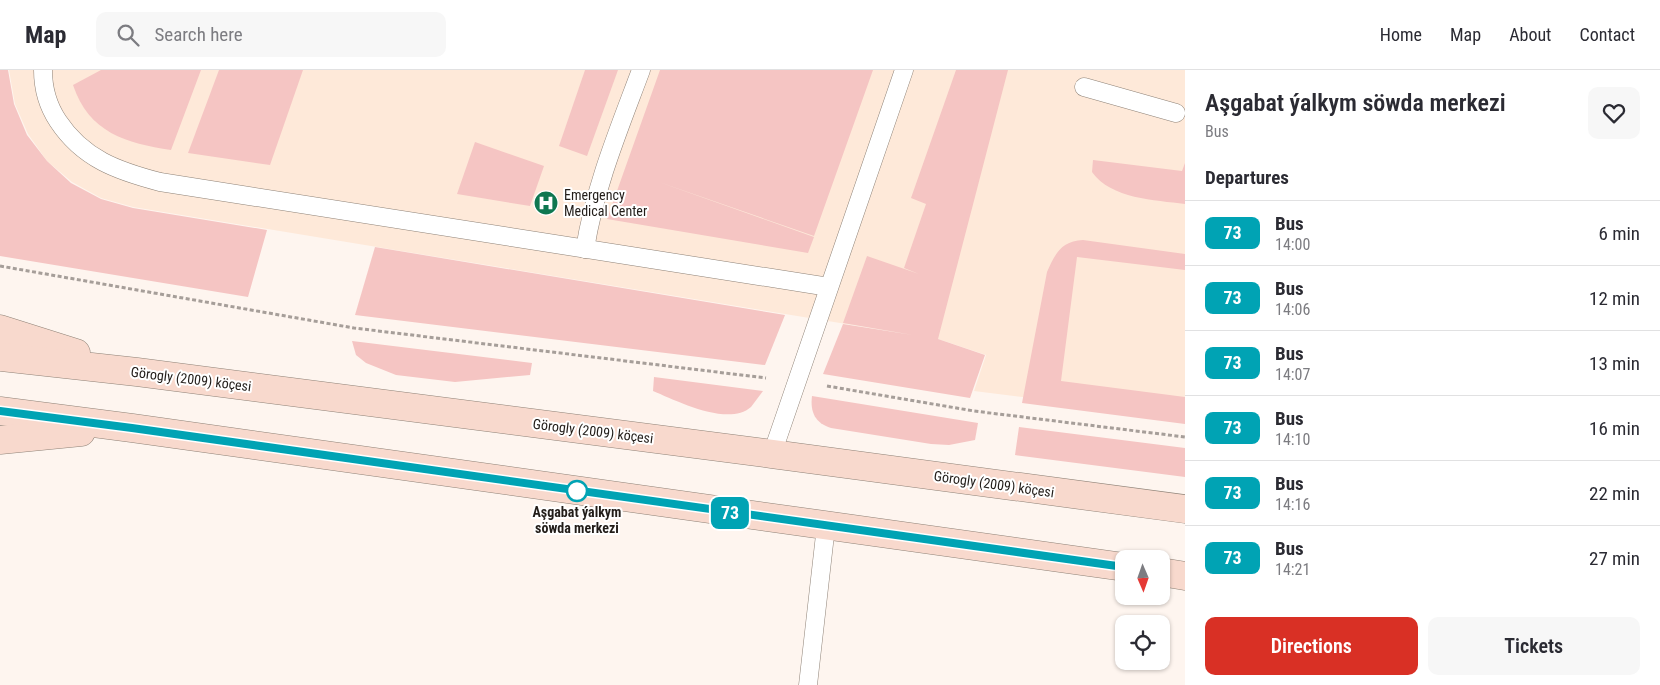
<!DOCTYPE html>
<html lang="en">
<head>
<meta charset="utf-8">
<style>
  :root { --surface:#fff; --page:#f7f7f7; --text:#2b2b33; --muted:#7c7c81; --line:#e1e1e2; --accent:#d93025 }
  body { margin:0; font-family:"Roboto Condensed",sans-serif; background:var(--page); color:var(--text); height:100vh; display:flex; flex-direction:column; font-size:19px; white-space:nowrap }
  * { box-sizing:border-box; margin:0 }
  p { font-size:16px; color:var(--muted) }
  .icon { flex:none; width:28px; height:28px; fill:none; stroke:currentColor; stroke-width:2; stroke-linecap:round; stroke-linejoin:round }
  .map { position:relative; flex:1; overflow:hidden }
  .details { display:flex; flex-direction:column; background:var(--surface); width:475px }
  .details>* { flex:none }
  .badge { padding:0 10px; border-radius:8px; font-size:18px; line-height:32px }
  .needle { width:32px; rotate:178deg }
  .fabs { position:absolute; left:1115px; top:480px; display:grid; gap:10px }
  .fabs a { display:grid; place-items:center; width:55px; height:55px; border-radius:10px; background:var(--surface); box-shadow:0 1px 4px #0004; font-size:25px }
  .map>.badge { position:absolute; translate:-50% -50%; box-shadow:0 0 0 2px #fff }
  h2 { padding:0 20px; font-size:19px; line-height:45px }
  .round { display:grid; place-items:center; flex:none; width:52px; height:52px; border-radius:10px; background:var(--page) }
  .overview { display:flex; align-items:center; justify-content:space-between; height:85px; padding:0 20px }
  h1 { font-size:24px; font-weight:600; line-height:38px }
  .cta { display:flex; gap:10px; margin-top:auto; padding:10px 20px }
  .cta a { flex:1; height:58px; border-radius:10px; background:var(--accent); color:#fff; font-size:20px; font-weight:600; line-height:58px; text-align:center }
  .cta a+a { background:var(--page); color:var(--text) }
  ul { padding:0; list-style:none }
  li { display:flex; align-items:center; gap:15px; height:65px; padding:0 20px; border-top:1px solid var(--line) }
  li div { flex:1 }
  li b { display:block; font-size:19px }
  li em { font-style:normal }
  li .badge { min-width:55px; font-weight:700; text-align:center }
  header { display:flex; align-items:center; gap:30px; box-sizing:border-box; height:70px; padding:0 25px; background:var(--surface); border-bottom:1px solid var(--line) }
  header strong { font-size:24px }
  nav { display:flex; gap:28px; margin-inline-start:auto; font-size:18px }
  .search { width:350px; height:45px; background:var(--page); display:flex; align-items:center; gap:12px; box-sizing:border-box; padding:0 18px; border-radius:10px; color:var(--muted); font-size:19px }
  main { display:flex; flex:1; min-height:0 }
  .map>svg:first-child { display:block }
  .built { fill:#fee9d9 }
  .green { fill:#f5c5c3 }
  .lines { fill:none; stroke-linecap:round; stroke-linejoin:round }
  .lane-casing { stroke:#8e8277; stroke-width:19 }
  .secondary-casing { stroke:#8e8277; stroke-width:29 }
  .path { stroke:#a69e99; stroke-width:3; stroke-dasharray:4 2.5; stroke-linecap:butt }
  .lane { stroke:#fff; stroke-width:18 }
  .secondary { stroke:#f8d9cd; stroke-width:28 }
  .line-casing { stroke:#fff; stroke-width:11 }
  .line { stroke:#00a3b4; stroke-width:8 }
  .stop-dot { fill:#fff; stroke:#00a3b4; stroke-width:2.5 }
  .labels { text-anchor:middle; stroke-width:4; stroke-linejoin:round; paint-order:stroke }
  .poi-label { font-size:14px; fill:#221d19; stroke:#fff; text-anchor:start }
  .street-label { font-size:14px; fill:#221d19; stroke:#fff }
  .stop-label { font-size:14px; font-weight:bold; fill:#221d19; stroke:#fff }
</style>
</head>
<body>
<header>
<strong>Map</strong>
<div class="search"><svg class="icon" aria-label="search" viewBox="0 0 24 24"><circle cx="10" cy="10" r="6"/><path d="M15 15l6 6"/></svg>Search here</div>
<nav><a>Home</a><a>Map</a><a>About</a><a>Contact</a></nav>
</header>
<main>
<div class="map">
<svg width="1185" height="615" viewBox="0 0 1185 615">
  <rect width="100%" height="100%" fill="#fef5ef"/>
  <polygon class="built" points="9,0 1185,0 1185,347 974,321 986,285 938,269 133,137 101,128 72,112 47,91 28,64 15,34"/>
  <g class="green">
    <polygon points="0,0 8,0 14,34 27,65 47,91 71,113 101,129 133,138 267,160 248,227 0,186"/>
    <path d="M101,0H201L171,80C126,73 89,63 73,15Z"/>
    <polygon points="219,0 303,0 270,95 188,83"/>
    <polygon points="585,0 618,0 587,86 559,76"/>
    <polygon points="660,0 873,0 814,166 656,111 814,167 808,183 607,149"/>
    <polygon points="956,0 1008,0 938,269 985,285 970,328 823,304 843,254 913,265 843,253 867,186 919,204 904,198 926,134 911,128"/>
    <polygon points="475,72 544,96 530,136 457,124"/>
    <path d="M1093,90L1182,101L1185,93V134C1155,130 1111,129 1092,102Z"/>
    <path d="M1083,170L1185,184V200L1077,187L1061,311L1185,327V354L1022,333L1047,202C1055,184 1061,171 1083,170Z"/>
    <polygon points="375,177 785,245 765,295 355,245"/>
    <polygon points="352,271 532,293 530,305 455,312 396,305 366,293 356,285"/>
    <path d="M654,307L763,321C759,326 755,332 751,337C728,357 677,331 653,321Z"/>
    <path d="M812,326L978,353L975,370L949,375L931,374L831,358C815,353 810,342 812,326Z"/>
    <polygon points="1019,357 1185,378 1185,407 1015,385"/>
  </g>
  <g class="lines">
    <defs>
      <g id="lane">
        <path d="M43,0C43,18 48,36 58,51C83,89 118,101 160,112L829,217"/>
        <polyline points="1084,17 1176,43"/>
        <path d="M585,179C595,116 619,59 641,0"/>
        <polyline points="772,384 904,0"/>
        <polyline points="808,615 826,456"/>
      </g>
      <g id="secondary">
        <polyline points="0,259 76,283"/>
        <polyline points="0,287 137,302 772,384 1185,439"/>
        <polyline points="0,341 132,358 1124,497"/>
        <polyline points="0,370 81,362"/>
        <polyline points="1161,502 1185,506"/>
      </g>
    </defs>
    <use href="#lane" class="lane-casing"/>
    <use href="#secondary" class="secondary-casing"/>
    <g class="path">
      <polyline points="0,196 354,258 766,308"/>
      <polyline points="827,316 974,341 1185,367"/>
    </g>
    <use href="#lane" class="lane"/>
    <use href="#secondary" class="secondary"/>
  </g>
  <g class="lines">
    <defs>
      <polyline id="line" points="0,341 132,358 1124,497"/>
    </defs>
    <use href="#line" class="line-casing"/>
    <use href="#line" class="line"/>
  </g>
  <defs>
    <symbol id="hospital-disc" viewBox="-11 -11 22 22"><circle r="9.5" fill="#0e7750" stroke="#fff"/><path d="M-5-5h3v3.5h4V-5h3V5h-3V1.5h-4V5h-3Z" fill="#fff"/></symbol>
  </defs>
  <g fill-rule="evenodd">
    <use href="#hospital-disc" x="532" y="119" width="28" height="28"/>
  </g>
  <circle class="stop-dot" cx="577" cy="421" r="10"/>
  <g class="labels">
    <g class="poi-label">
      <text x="564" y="130">Emergency<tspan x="564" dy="16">Medical Center</tspan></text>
    </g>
    <g class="street-label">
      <text transform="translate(191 309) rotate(7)" y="5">Görogly (2009) köçesi</text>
      <text transform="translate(593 361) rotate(7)" y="5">Görogly (2009) köçesi</text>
      <text transform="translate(994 414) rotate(8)" y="5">Görogly (2009) köçesi</text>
    </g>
    <g class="stop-label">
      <text x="577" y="447">Aşgabat ýalkym<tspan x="577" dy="16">söwda merkezi</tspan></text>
    </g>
  </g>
</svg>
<div class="fabs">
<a><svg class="needle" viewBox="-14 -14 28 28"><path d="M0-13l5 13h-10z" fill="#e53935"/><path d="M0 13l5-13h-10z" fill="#7c7c81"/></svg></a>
<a><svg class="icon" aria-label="locate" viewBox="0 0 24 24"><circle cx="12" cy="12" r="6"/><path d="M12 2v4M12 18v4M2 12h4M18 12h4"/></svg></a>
</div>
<b class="badge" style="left:730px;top:443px;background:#00a3b4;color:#fff">73</b>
</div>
<section class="details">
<div class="overview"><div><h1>Aşgabat ýalkym söwda merkezi</h1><p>Bus</p></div><a class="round"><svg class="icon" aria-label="heart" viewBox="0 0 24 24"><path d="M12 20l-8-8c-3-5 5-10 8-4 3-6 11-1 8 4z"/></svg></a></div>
<h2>Departures</h2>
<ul>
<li><span class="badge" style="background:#00a3b4;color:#fff">73</span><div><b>Bus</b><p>14:00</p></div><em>6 min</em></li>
<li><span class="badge" style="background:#00a3b4;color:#fff">73</span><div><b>Bus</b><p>14:06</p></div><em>12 min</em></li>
<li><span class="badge" style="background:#00a3b4;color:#fff">73</span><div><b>Bus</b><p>14:07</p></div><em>13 min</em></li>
<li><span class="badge" style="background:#00a3b4;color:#fff">73</span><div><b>Bus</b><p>14:10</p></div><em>16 min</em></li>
<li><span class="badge" style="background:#00a3b4;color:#fff">73</span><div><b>Bus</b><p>14:16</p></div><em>22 min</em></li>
<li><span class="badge" style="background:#00a3b4;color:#fff">73</span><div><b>Bus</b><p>14:21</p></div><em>27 min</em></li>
</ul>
<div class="cta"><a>Directions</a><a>Tickets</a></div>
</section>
</main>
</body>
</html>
